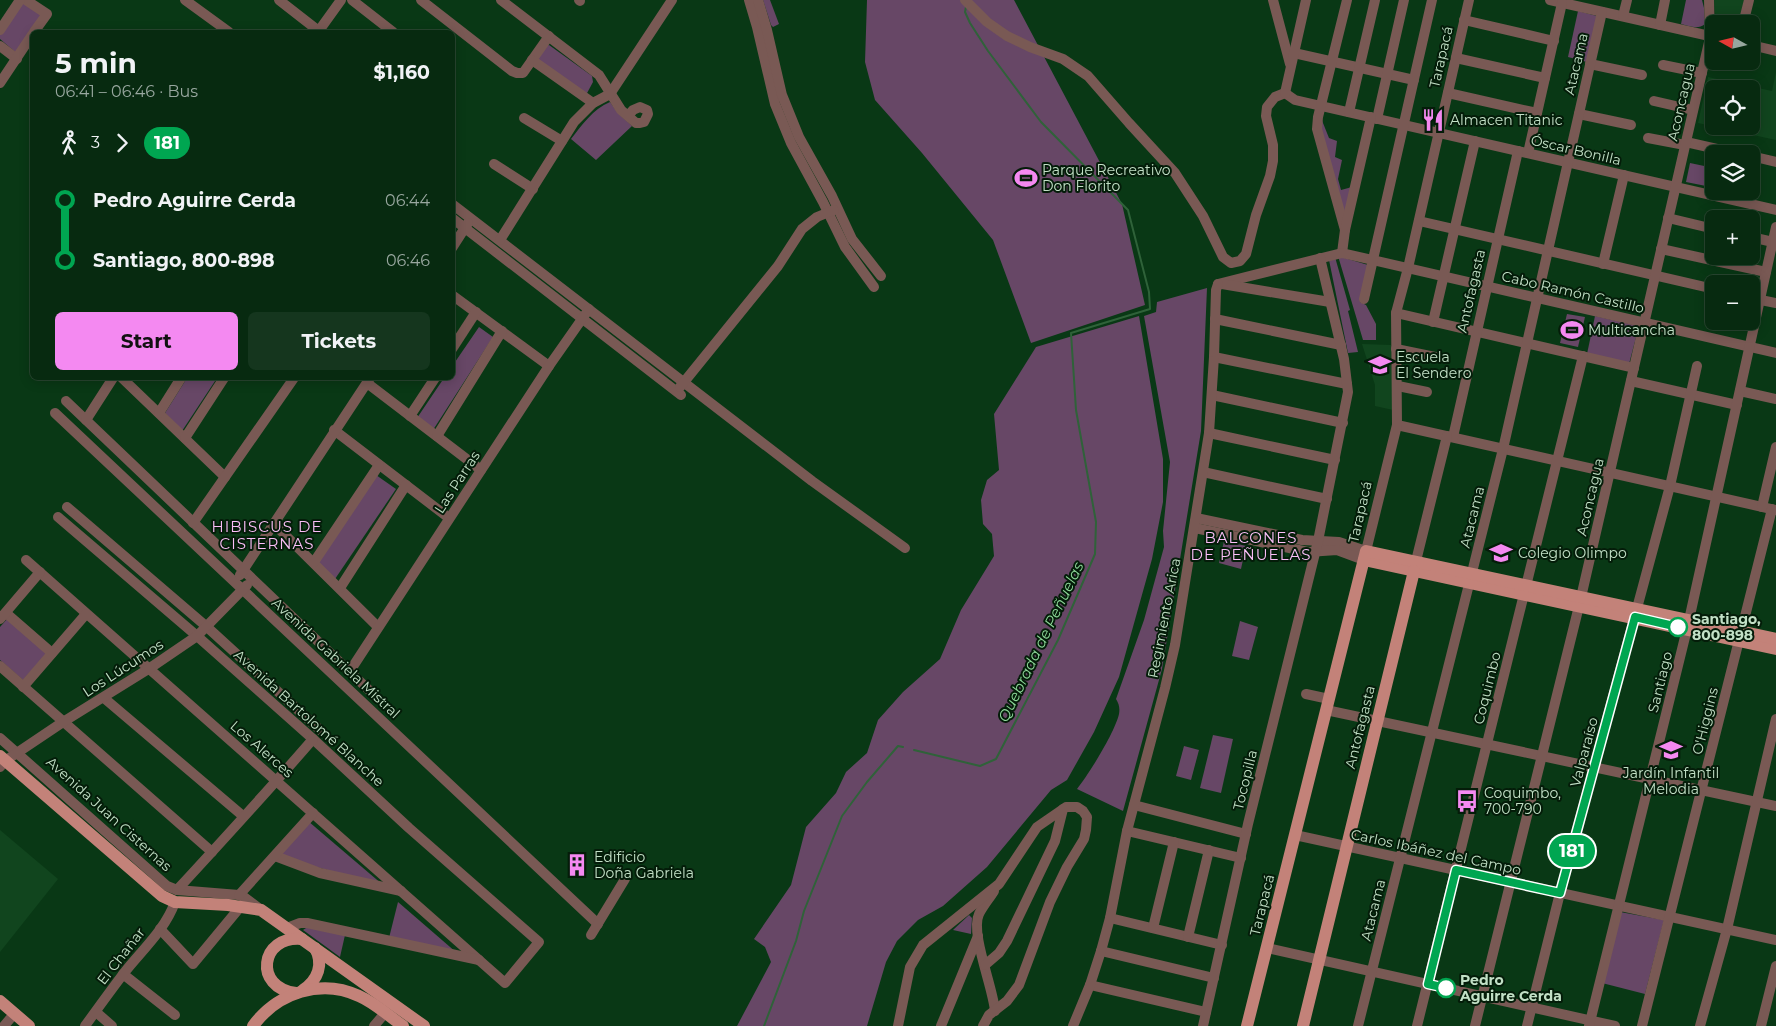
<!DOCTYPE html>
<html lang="en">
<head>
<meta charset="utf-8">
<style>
  :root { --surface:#072a10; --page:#15361e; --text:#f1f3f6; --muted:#98a79f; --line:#284630; --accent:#f489f1 }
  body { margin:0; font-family:Montserrat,sans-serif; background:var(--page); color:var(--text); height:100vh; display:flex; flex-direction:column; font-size:19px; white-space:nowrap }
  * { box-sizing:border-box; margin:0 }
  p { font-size:16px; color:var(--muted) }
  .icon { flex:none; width:28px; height:28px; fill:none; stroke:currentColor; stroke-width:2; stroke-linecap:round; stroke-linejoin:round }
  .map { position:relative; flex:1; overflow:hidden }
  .drawer { position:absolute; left:30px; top:30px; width:425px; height:350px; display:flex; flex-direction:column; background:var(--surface); border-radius:8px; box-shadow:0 2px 12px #0003,0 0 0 1px var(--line) }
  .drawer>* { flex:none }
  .badge { padding:0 10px; border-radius:16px; font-size:18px; line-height:32px }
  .needle { width:32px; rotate:278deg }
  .fabs { position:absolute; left:1705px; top:15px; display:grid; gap:10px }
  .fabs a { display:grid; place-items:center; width:55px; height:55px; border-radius:8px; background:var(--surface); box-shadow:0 2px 12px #0003,0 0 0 1px var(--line); font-size:25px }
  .map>.badge { position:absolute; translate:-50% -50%; box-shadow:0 0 0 2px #fff }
  .legs { display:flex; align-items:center; gap:8px; height:55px; padding:0 25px; font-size:16px }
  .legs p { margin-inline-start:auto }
  .overview { display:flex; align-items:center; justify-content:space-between; height:85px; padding:0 25px }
  h1 { font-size:28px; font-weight:700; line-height:38px }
  .action { display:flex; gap:10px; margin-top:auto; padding:10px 25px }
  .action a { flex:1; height:58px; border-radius:8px; background:var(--accent); color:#111; font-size:20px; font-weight:700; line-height:58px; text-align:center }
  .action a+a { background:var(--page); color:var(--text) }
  ul { padding:0 25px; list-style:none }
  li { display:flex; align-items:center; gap:18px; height:60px; font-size:19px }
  li i { display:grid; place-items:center; width:8px; height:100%; margin:0 6px; background:currentColor }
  li i::after { content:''; width:12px; height:12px; margin:-6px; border:4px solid; border-radius:50%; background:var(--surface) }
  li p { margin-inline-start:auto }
  li:first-child i { background:linear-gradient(#0000 50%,currentColor 0) }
  li:last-child i { background:linear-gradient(currentColor 50%,#0000 0) }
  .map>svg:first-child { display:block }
  .built { fill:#11451e; fill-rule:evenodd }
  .green { fill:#674766 }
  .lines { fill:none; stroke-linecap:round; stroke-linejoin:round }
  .stream { stroke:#2f6239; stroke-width:2 }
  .minor { stroke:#795954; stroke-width:10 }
  .major { stroke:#c38279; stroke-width:12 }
  .line-1-casing { stroke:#fff; stroke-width:11 }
  .line-1 { stroke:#00a651; stroke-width:8 }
  .stop-1-dot { fill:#fff; stroke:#00a651; stroke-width:2.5 }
  .labels { text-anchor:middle; stroke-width:4; stroke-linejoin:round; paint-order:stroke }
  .street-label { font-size:14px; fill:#c2e0c6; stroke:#041c09 }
  .poi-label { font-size:14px; fill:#c2e0c6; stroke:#041c09; text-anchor:start }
  .stop-label { font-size:14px; font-weight:bold; fill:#c2e0c6; stroke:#041c09; text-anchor:start }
  .neighbourhood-label { font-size:15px; letter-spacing:1px; fill:#fbbff8; stroke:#041c09 }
  .water-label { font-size:15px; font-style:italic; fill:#8eda9a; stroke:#041c09 }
</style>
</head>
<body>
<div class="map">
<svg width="1776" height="1026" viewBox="0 0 1776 1026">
  <rect width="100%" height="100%" fill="#093815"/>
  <g class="built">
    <polygon points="1714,0 1744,0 1739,24 1716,24"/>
    <path d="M1776,72V140L1698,123L1708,77L1772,91ZM1714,89H1751V126H1714Z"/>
    <polygon points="1362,344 1391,345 1393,410 1375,406 1375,385"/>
    <polygon points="0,830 58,879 0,952"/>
  </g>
  <g class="green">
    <polygon points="23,0 46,15 20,56 0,39 0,34"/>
    <polygon points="763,0 770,0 779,24 773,27 771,25"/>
    <polygon points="867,0 1014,0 1122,204 1145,305 1031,343 993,240 922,153 875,100 865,62"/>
    <path d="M1686,0H1702L1704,8L1705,24C1698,30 1689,26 1681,24Z"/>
    <polygon points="1578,11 1597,16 1587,62 1568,57"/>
    <polygon points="549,45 592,76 593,82 586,95 536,61 546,46"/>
    <path d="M610,102L618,113L632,126L596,160L571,139C582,125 593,109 610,102Z"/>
    <polygon points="1321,118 1329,138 1337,141 1335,157 1342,160 1338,179 1341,190 1352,187 1345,219 1319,129"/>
    <polygon points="1690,163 1709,167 1706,186 1686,182"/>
    <polygon points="1338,256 1368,265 1360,302 1366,305 1376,324 1376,340 1363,340"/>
    <polygon points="1335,257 1350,310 1348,311 1358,352 1348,353 1329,260"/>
    <path d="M1207,288L1201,431L1162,669L1123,811L1077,789C1089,774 1115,732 1119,714C1120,708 1119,704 1116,699L1144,620L1164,547L1163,531L1170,462L1144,316L1156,312L1157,302Z"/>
    <polygon points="1567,314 1585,317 1578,347 1560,343"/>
    <polygon points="1139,316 1163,459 1163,502 1152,559 1119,677 1094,732 1067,780 1051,790 987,867 943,906 918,920 897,941 886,962 867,1026 737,1026 771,962 765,947 754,939 791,885 806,827 836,793 846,772 867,753 878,720 903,692 940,659 961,610 994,556 992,534 983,524 981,500 987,480 999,470 994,414 1036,347"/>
    <polygon points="1595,316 1639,326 1629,364 1587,354"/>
    <polygon points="479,327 493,337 433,430 417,418 444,378 452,378 453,365"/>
    <polygon points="187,378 217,378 182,431 165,413"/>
    <polygon points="376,475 396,489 335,579 318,563"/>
    <polygon points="1224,541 1246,546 1241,569 1219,563"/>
    <polygon points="8,618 48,652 23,680 0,660 0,627"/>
    <polygon points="1240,621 1258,627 1249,660 1232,656"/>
    <polygon points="1213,735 1233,739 1221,793 1200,788"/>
    <polygon points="1184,746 1199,750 1191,780 1176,776"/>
    <polygon points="308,821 383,885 279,857"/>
    <polygon points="398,902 457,953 389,938"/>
    <polygon points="1620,912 1664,920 1645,994 1602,983"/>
    <polygon points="969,915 972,918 971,934 953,930"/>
    <polygon points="306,928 313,928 345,935 340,957 303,930"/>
  </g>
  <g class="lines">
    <g class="stream">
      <polyline points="914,750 980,766 996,759 1058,640 1095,554 1096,522 1076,410 1071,333 1150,309 1149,292 1128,210 1041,122 988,51 970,23 965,12 966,7"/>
      <polyline points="764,1026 796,941 804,911 842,816 867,782 898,746 903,747"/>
    </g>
    <g class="minor">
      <polyline points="26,0 47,14 34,32"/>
      <polyline points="185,0 229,32"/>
      <polyline points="279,0 320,32"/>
      <polyline points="352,0 393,32"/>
      <polyline points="421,0 512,71 517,73 523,73 549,36"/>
      <polyline points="501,0 599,75 621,110 636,123 640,123 644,122 648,114 647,110 640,107 633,110 628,116"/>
      <polyline points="579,0 580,1"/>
      <polyline points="749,0 757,27 775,104 791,143 823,202 845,247 874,287"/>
      <polyline points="758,0 767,30 782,95 799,137 832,196 852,239 881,276"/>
      <polyline points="965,0 987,22 1007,36 1030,47 1063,59 1088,76 1129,123 1175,173 1203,216 1223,257 1231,263 1240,261 1246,254 1256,215 1270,176 1273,161 1273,145 1266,116 1267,107 1275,97 1285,93"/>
      <polyline points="1273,0 1290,64"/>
      <polyline points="1550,0 1714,37"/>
      <polyline points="1623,16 1627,0"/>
      <polyline points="1464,20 1554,41"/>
      <polyline points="1743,24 1749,0"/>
      <polyline points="1660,25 1665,0"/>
      <polyline points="0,30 20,0"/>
      <polyline points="318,32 341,0"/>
      <polyline points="1751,45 1776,51"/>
      <polyline points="0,46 17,59"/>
      <polyline points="1294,53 1414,80"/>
      <polyline points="1456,58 1545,78"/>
      <polyline points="532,60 593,103"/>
      <polyline points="1590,64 1642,75"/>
      <polyline points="1663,65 1702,73"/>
      <polyline points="0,83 32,35"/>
      <polyline points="1285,93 1295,100 1776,210"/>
      <polyline points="1285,93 1306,0"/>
      <polyline points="1448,93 1537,113"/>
      <polyline points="1654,101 1693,110"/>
      <polyline points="1349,112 1375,0"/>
      <polyline points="1579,114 1631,125"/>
      <polyline points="524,118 562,141"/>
      <polyline points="1377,119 1404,0"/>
      <polyline points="1648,138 1685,145"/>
      <polyline points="1686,142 1739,154"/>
      <polyline points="1528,153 1562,3"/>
      <polyline points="1751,156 1776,162"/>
      <polyline points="494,164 533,189"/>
      <polyline points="452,204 812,481 905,548"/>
      <polyline points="452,218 681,395"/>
      <polyline points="1668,218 1714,229"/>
      <polyline points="1419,221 1714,289"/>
      <polyline points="1345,230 1317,129 1318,117 1347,0"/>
      <polyline points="1751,237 1773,242"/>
      <polyline points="500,240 574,122 593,103 610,94 672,0"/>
      <polyline points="452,248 468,223"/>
      <polyline points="1661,249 1766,272"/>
      <polyline points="1342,253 1345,230 1371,117"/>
      <polyline points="1603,264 1624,175"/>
      <polyline points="1218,284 1342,253 1776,353"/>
      <polyline points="1222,284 1330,302"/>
      <polyline points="452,295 549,366"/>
      <polyline points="1751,298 1776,303"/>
      <polyline points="1364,299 1432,0"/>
      <polyline points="1396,313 1634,368"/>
      <polyline points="1215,319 1341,345"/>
      <polyline points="1433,322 1475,141"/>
      <polyline points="452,349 476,312"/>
      <polyline points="1396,349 1435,357"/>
      <polyline points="1214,357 1347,384"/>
      <polyline points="122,378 225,477"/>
      <polyline points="1631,381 1737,405"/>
      <polyline points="367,383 481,470"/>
      <polyline points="1398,386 1427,392"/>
      <polyline points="680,387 778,266 802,229 817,217 834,210"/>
      <polyline points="1740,391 1776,399"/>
      <polyline points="1212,395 1343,423"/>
      <polyline points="66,401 370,691"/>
      <polyline points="55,413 598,924"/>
      <polyline points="159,413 181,378"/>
      <polyline points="410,416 435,378"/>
      <polyline points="86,420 113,378"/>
      <polyline points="1397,425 1776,510"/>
      <polyline points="334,430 449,518"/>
      <polyline points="1209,433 1335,460"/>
      <polyline points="437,436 502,331"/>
      <polyline points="1453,437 1518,151"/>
      <polyline points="185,438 224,378"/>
      <polyline points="1203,472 1327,499"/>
      <polyline points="67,507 207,627 320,730"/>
      <polyline points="1762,507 1776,447"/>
      <polyline points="1196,518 1302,540 1339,542 1366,551 1397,425 1396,313 1408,268 1469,0"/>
      <polyline points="193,523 294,378"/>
      <polyline points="274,524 378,627"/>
      <polyline points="1195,528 1308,552 1337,550 1364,560"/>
      <polyline points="26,560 505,983 539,942 409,828 313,739 197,636 58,517"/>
      <polyline points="314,562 379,465"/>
      <polyline points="1414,569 1447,436"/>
      <polyline points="240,575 370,378"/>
      <polyline points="340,588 406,485"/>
      <polyline points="6,613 52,653"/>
      <polyline points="0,619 40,572"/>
      <polyline points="0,666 212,852"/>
      <polyline points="350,671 549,366 589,309"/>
      <polyline points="23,687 86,614"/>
      <polyline points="1306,694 1329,699"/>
      <polyline points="104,698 243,816"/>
      <polyline points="1326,710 1776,806"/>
      <polyline points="0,738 167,886 177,890 239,895 244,897 260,909"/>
      <polyline points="0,767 5,761 63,722 150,668 197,636 247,585"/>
      <polyline points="1134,805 1246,834"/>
      <polyline points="1127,831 1241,858"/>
      <polyline points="1295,835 1776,940"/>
      <polyline points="275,856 320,873 401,891"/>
      <path d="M177,890C223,840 269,790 313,739"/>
      <path d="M994,891C989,899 983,906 979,914C970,933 993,987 995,1011"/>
      <polyline points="239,895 313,813"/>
      <polyline points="1110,918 1222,945"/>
      <polyline points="287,928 300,923 307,923 479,960"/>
      <polyline points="1153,928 1174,842"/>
      <polyline points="160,929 193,964 241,906"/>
      <polyline points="591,935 625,879"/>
      <polyline points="1188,937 1209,850"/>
      <polyline points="1267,948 1615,1026"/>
      <polyline points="1101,951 1214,978"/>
      <polyline points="985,965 999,953 1007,941 1055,841 1063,809"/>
      <polyline points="123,974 175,1015"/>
      <polyline points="1090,985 1206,1012"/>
      <polyline points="96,1012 112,1026"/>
      <polyline points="4,1026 14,1014"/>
      <path d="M85,1026C98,1008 111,990 124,973C142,950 165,930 175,902"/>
      <polyline points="374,1026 385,1013"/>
      <polyline points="898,1026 910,967 923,945 999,884 1037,827 1066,807 1077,807 1083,811 1087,817 1086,830 1084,839 1067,867 1050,902 1019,985 1007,1001 989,1015 983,1026"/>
      <polyline points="941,1026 978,936"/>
      <polyline points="1073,1026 1090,985 1101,951 1110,918 1127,831 1165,688 1175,645 1209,433 1214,357 1216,290 1218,284"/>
      <polyline points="1203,1026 1248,824 1318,541 1348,392 1344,359 1320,258"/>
      <polyline points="1358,1026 1503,449 1602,12"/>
      <polyline points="1417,1026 1583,356"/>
      <polyline points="1475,1026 1579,606 1709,42 1710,36 1709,0"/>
      <polyline points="1527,1026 1560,893 1670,486 1697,366"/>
      <polyline points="1589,1026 1687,629 1776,227"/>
      <polyline points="1642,1026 1772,509"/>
      <polyline points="1700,1026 1727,929 1776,719"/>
      <polyline points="1761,1026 1776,966"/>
    </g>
    <g class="major">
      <polyline points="1364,560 1776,649"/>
      <polyline points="0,756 162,896 175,902 228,905 261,910 424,1026"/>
      <path d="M303,990C318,980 324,964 315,948"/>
      <path d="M296,993C253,988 260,935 302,939"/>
      <polyline points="0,1001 29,1026"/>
      <path d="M253,1026C277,993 321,978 359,996C375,1003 389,1016 403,1026"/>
      <polyline points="1247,1026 1366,551 1776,639"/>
      <polyline points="1303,1026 1414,571"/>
    </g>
  </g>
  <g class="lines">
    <defs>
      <polyline id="line-1" points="1446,988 1428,984 1456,870 1560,893 1635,617 1678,627"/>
    </defs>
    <use href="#line-1" class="line-1-casing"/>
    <use href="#line-1" class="line-1"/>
  </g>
  <defs>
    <symbol id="restaurant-bare" viewBox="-9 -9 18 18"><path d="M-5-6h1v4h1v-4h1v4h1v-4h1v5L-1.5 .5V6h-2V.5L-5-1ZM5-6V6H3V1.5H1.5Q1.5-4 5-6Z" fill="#f489f1" stroke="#041c09" stroke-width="2.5" paint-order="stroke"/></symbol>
    <symbol id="stadium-bare" viewBox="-9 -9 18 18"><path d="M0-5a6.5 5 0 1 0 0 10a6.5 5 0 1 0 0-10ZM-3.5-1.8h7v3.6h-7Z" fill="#f489f1" stroke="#041c09" stroke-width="2.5" paint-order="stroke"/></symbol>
    <symbol id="school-bare" viewBox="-9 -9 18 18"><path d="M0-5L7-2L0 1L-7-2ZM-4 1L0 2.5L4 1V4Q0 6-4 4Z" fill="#f489f1" stroke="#041c09" stroke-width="2.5" paint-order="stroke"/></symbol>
    <symbol id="bus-bare" viewBox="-9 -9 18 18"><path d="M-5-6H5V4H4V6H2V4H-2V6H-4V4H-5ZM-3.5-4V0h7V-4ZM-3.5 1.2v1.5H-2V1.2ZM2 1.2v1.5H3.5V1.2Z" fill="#f489f1" stroke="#041c09" stroke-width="2.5" paint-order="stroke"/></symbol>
    <symbol id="building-bare" viewBox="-9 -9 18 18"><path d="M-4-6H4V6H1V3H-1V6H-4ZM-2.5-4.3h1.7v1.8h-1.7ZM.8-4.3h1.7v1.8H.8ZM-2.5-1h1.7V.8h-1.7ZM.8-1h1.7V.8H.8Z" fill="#f489f1" stroke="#041c09" stroke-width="2.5" paint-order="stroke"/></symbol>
  </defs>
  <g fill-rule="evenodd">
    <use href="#restaurant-bare" x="1417" y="104" width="32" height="32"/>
    <use href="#stadium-bare" x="1010" y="162" width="32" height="32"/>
    <use href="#stadium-bare" x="1556" y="314" width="32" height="32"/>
    <use href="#school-bare" x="1364" y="349" width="32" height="32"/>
    <use href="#school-bare" x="1485" y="537" width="32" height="32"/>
    <use href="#school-bare" x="1655" y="734" width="32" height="32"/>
    <use href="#bus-bare" x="1451" y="785" width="32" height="32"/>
    <use href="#building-bare" x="561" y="849" width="32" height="32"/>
  </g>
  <g class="stop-1-dot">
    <circle cx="1678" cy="627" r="9"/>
    <circle cx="1446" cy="988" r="9"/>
  </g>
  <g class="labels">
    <g class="street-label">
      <text transform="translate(1441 57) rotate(-77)" y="5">Tarapacá</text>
      <text transform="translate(1576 64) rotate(-77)" y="5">Atacama</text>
      <text transform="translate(1681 102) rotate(-77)" y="5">Aconcagua</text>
      <text transform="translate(1576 150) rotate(13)" y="5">Óscar Bonilla</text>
      <text transform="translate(1471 291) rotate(-77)" y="5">Antofagasta</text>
      <text transform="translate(1573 292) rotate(13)" y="5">Cabo Ramón Castillo</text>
      <text transform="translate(457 482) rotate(-57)" y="5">Las Parras</text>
      <text transform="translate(1590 497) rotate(-77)" y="5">Aconcagua</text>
      <text transform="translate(1360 512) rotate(-77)" y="5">Tarapacá</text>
      <text transform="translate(1472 517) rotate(-76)" y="5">Atacama</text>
      <text transform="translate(1164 618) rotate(-79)" y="5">Regimiento Arica</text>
      <text transform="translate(336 658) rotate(43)" y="5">Avenida Gabriela Mistral</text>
      <text transform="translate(123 668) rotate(-33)" y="5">Los Lúcumos</text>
      <text transform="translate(1660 682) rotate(-76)" y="5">Santiago</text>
      <text transform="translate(1487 688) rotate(-76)" y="5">Coquimbo</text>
      <text transform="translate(309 718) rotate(42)" y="5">Avenida Bartolomé Blanche</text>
      <text transform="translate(1705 721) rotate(-76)" y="5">O'Higgins</text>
      <text transform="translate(1360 727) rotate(-76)" y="5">Antofagasta</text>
      <text transform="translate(262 749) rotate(41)" y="5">Los Alerces</text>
      <text transform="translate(1584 752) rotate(-75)" y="5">Valparaíso</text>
      <text transform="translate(1245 780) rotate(-76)" y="5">Tocopilla</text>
      <text transform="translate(109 814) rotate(42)" y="5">Avenida Juan Cisternas</text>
      <text transform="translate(1436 852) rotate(12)" y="5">Carlos Ibáñez del Campo</text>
      <text transform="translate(1262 905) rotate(-76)" y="5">Tarapacá</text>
      <text transform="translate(1373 910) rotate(-76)" y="5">Atacama</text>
      <text transform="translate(121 956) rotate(-52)" y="5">El Chañar</text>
    </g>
    <g class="poi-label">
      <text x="1450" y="125">Almacen Titanic</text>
      <text x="1042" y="175">Parque Recreativo<tspan x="1042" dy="16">Don Florito</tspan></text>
      <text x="1588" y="335">Multicancha</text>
      <text x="1396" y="362">Escuela<tspan x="1396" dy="16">El Sendero</tspan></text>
      <text x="1518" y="558">Colegio Olimpo</text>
      <text x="1671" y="778" text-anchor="middle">Jardín Infantil<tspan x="1671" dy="16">Melodia</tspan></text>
      <text x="1484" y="798">Coquimbo,<tspan x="1484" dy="16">700-790</tspan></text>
      <text x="594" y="862">Edificio<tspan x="594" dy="16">Doña Gabriela</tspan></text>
    </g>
    <g class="stop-label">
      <text x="1692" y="624">Santiago,<tspan x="1692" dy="16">800-898</tspan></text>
      <text x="1460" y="985">Pedro<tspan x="1460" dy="16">Aguirre Cerda</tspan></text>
    </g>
    <g class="neighbourhood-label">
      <text x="267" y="532">HIBISCUS DE<tspan x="267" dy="17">CISTERNAS</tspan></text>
      <text x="1251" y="543">BALCONES<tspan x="1251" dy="17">DE PEÑUELAS</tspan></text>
    </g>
    <g class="water-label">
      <text transform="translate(1041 642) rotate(-64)" y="5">Quebrada de Peñuelas</text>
    </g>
  </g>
</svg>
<div class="fabs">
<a><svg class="needle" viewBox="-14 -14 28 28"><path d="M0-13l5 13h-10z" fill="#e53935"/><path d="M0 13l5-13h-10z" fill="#98a79f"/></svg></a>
<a><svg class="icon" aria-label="locate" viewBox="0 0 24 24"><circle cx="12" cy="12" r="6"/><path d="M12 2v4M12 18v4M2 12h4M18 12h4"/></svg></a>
<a><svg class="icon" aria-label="layers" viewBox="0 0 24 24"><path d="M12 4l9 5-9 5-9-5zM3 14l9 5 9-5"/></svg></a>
<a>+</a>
<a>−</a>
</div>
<b class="badge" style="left:1572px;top:851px;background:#00a651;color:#fff">181</b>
<section class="drawer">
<div class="overview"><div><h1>5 min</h1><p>06:41 – 06:46 · Bus</p></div><b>$1,160</b></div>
<div class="legs"><svg class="icon" aria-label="walk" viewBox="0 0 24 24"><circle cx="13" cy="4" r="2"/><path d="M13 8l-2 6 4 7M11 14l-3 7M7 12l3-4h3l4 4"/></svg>3<svg class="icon" aria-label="forward" viewBox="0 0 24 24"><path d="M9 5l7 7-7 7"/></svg><b class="badge" style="background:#00a651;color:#fff">181</b></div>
<ul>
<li><i style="color:#00a651"></i><b>Pedro Aguirre Cerda</b><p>06:44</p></li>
<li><i style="color:#00a651"></i><b>Santiago, 800-898</b><p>06:46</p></li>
</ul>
<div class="action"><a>Start</a><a>Tickets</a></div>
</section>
</div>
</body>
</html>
